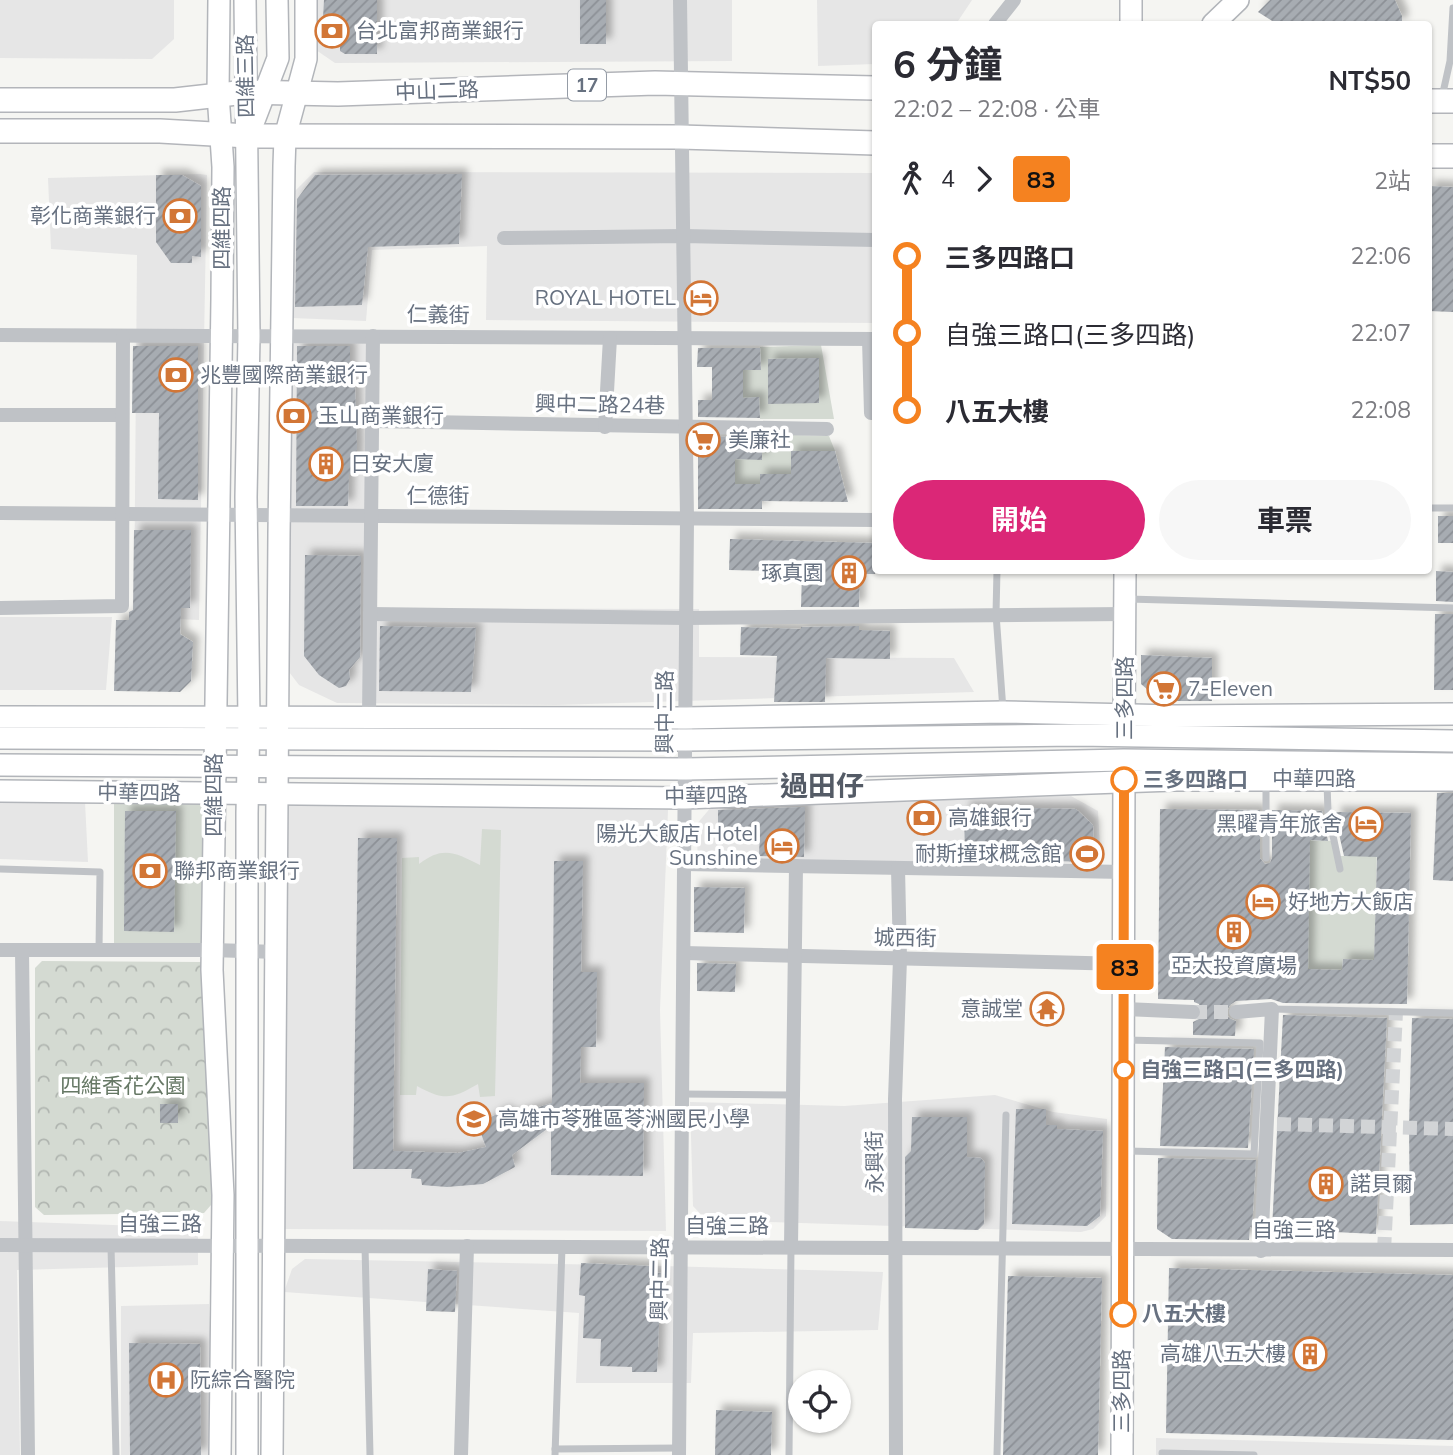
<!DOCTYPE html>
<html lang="zh-TW">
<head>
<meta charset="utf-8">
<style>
  :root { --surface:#fff; --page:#f7f7f7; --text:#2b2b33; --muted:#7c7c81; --accent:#db2777 }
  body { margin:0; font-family:Mulish,"Noto Sans TC",sans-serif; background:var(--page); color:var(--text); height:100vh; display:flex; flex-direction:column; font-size:26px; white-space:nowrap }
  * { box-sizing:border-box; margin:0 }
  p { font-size:23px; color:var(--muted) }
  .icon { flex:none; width:38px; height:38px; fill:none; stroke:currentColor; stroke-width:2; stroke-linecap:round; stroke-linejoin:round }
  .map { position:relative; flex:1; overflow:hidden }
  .sheet { position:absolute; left:872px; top:21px; width:560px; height:553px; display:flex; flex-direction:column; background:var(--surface); border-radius:7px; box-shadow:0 2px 5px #0004 }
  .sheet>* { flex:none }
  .badge { padding:0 14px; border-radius:5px; font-size:24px; line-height:46px }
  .fabs { position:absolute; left:788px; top:1370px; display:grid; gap:14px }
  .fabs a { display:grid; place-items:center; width:63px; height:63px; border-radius:50%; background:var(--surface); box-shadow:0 2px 5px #0004; font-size:35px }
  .map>.badge { position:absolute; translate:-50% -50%; box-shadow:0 0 0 4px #fff }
  .legs { display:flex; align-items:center; gap:10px; height:77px; padding:0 21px; font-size:23px }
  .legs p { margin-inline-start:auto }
  .head { display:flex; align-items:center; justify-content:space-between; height:119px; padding:0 21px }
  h1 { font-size:38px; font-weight:700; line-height:52px }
  .primary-button { display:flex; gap:14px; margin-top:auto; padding:14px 21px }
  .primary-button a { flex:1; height:80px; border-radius:42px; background:var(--accent); color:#fff; font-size:28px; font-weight:700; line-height:80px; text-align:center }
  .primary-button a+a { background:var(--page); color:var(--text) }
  ul { padding:0 21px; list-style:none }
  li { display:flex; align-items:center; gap:24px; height:77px; font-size:26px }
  li i { display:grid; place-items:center; width:10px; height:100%; margin:0 9px; background:currentColor }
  li i::after { content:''; width:18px; height:18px; margin:-9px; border:5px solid; border-radius:50%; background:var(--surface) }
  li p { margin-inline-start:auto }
  li:first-child i { background:linear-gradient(#0000 50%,currentColor 0) }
  li:last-child i { background:linear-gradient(currentColor 50%,#0000 0) }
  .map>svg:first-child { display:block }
  .built { fill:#e6e6e6 }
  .green { fill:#d4dad2 }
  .park { fill:url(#park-crowns) }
  .building { fill:url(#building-hatch); filter:url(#shadow) }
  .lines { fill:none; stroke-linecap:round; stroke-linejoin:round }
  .street-tunnel { stroke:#d2d4d6; stroke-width:14; stroke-dasharray:14 7; stroke-linecap:butt }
  .secondary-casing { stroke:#b2b5ba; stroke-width:24 }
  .primary-casing { stroke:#b3b5ba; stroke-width:26 }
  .lane { stroke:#bfc2c6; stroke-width:7 }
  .street { stroke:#bfc2c6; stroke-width:14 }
  .secondary { stroke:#fff; stroke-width:21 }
  .primary { stroke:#fff; stroke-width:23 }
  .line-1-casing { stroke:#fff; stroke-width:16 }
  .line-1 { stroke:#f58220; stroke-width:10 }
  .stop-1-dot { fill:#fff; stroke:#f58220; stroke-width:3.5 }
  .labels { text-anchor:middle; stroke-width:7; stroke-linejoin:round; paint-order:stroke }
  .shield { fill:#fff; stroke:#959ca6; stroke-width:2 }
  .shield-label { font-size:19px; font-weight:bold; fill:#677180 }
  .poi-label { font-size:21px; fill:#677180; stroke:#fff; text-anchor:start }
  .street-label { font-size:21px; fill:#677180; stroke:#fff }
  .stop-label { font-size:21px; font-weight:bold; fill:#677180; stroke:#fff; text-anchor:start }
  .park-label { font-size:21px; fill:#667865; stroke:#fff }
  .district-label { font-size:28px; font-weight:bold; fill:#545b66; stroke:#fff }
</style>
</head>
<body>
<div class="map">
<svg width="1453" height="1455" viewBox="0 0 1453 1455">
  <defs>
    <pattern id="park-crowns" width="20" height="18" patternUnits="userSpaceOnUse" patternTransform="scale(1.75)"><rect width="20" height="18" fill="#d4dad2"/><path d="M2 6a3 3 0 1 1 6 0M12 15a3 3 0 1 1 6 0" fill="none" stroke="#b0b5b0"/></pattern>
    <pattern id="building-hatch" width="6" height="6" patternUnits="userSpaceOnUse" patternTransform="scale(1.75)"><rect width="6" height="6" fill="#a7acb2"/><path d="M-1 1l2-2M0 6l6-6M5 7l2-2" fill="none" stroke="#8c9096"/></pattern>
    <filter id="shadow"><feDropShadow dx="6" dy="-6" stdDeviation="3.5" flood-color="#0004"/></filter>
  </defs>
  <rect width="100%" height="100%" fill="#f5f5f2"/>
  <g class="built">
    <polygon points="0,0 174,0 174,39 152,59 0,58"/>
    <polygon points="316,0 732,0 732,61 335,63 316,50"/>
    <polygon points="817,0 972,0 956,24 875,24 875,64 818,66"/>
    <polygon points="314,172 875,173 875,323 486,320 487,246 372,250 366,321 292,318 291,195"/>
    <polygon points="200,174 207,175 199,620 134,617 137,255 51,249 48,178"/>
    <polygon points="371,342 368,608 699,609 699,657 954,658 974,692 556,705 337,703 299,685 283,664 293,344"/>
    <polygon points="0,617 112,617 106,690 0,690"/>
    <polygon points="1071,796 1098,811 1101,866 698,858 696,825 712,806"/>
    <polygon points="0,799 85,802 88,862 0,859"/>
    <polygon points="287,801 668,810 660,1010 666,1231 285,1229"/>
    <polygon points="995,1095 1053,1112 1107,1119 1106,1216 1093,1229 1081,1232 706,1220 693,1206 690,1102 844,1106"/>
    <polygon points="0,1221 198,1228 198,1265 17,1270 20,1455 0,1455"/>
    <polygon points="305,1259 663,1266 883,1272 878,1330 693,1333 691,1383 576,1383 579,1313 284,1292 292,1269"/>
    <polygon points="209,1304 214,1455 121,1455 121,1306"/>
    <polygon points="1156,1438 1453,1446 1453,1455 1156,1455"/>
  </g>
  <g class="green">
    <polygon points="821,345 834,419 760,419 759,398 743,398 743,370 761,370 760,347"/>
    <polygon points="762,434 829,436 835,451 792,451 802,474 761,474 760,484 735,484 735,459 762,459"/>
    <polygon points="114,798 203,804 207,814 206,946 114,944"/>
    <path d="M482,829L501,830L495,1096L480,1097L478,1084C452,1099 444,1101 417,1086L416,1095H400L402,858L419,857V864C443,845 456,853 480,865Z"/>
    <polygon points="1300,840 1336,841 1336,856 1353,856 1353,842 1377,843 1374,972 1356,959 1343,959 1342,970 1298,969"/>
  </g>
  <polygon class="park" points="42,961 203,962 211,967 211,1205 204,1213 44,1215 35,1207 35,968"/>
  <g class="building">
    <polygon points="324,0 377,0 377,54 345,54 340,51 340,46 331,43 322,36"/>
    <rect x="580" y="0" width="26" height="44"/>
    <polygon points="1270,0 1395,0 1402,16 1402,24 1277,24 1258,12"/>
    <polygon points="462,174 459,244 368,247 362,305 295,307 297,199 315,175"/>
    <polygon points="156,175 182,175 201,186 201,257 192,256 192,263 171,263 156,242"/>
    <polygon points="1428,186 1453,187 1453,312 1428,311"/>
    <polygon points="133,346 198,346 198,500 158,499 159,413 132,413"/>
    <polygon points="297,346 350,346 350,386 355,386 357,447 356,474 349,474 348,506 296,506"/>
    <polygon points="698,348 760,348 761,370 743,370 743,398 759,397 760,418 698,417 698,400 712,400 712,367 697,367"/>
    <polygon points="819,358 819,403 768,404 768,359"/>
    <polygon points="698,436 762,437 762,460 735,459 735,484 760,484 760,474 791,474 791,451 835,451 848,502 762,501 762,509 698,509"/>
    <rect x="1438" y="516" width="15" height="27"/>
    <polygon points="134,530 191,530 190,608 181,608 180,634 193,642 191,681 180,692 114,691 116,620 129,620 129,612 133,610"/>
    <polygon points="730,539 875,543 875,574 860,574 859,607 801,607 802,572 729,570"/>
    <polygon points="305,555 361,556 360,657 349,670 350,679 346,686 339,688 319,675 304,656"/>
    <polygon points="1436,571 1453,572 1453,602 1436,601"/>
    <polygon points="1435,614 1453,614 1453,690 1434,690"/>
    <polygon points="380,626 476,628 471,692 379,691"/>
    <polygon points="859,626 859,630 890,631 890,659 826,658 825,702 774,702 777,656 740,655 741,627 801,629 801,627"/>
    <polygon points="1141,655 1212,658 1212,701 1161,701 1141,684"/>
    <polygon points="1437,793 1453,793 1453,881 1433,880"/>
    <polygon points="805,807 804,857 759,856 760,830 718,829 718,810"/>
    <polygon points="964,807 1076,809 1093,825 1094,862 965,859"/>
    <polygon points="1160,809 1260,810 1260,858 1265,864 1270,863 1272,858 1272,810 1322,811 1328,841 1310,840 1308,969 1342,970 1343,959 1374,960 1377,857 1344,856 1334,812 1411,813 1407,1004 1283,1003 1271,999 1236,1001 1230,1005 1226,1012 1229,1018 1236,1021 1235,1036 1193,1035 1193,1022 1201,1018 1202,1013 1199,1004 1194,1002 1194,1000 1158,999"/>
    <polygon points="125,811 176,811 174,932 124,931"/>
    <polygon points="358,838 397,838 393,1151 458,1153 486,1147 480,1131 491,1117 505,1110 510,1116 552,1103 554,861 583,861 581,972 597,972 596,1047 581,1047 580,1083 644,1083 643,1176 551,1175 551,1126 512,1155 515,1167 483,1184 447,1187 422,1185 421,1179 411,1178 412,1169 353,1169"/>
    <polygon points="694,887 745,888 744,933 694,932"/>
    <polygon points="697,963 736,964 735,992 697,991"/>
    <polygon points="1283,1015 1387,1018 1376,1234 1272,1229"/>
    <polygon points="1412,1018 1453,1019 1453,1224 1410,1225 1409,1125"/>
    <polygon points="1165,1047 1254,1049 1248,1148 1160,1146"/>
    <rect x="160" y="1104" width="18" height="19"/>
    <polygon points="1016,1109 1046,1109 1046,1125 1057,1125 1057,1129 1103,1131 1100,1216 1087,1226 1012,1224"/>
    <polygon points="912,1117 967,1117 967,1157 981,1158 985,1163 984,1224 978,1230 905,1228 905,1157 911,1151"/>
    <polygon points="1158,1158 1256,1160 1252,1228 1250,1227 1249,1240 1172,1239 1157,1229"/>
    <polygon points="581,1263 651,1266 651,1272 661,1273 657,1372 632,1372 632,1367 600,1366 601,1339 583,1338 585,1296 579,1295"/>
    <polygon points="1169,1268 1453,1275 1453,1440 1166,1433"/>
    <polygon points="428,1269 457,1271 455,1312 426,1311"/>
    <polygon points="1008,1276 1102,1278 1098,1455 1003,1455"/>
    <polygon points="129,1343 200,1344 201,1455 130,1455"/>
    <polygon points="716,1410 772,1412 771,1455 715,1455"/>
  </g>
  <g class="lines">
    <g class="street-tunnel">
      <polyline points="1193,1012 1236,1012"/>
      <polyline points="1277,1124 1453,1129"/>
      <polyline points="1384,1251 1396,1012"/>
    </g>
    <defs>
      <g id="secondary">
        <polyline points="219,0 218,94 223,167 222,299 212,970 223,1195 220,1455"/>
        <polyline points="245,0 249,336 246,497 249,718 247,813 247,1455"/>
        <polyline points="1131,24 1131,0"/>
        <polyline points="1213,24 1238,0"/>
        <polyline points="250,131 278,58 277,0"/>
        <polyline points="0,717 686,718 1003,712 1175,716 1453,714"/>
        <polyline points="1124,728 1125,570"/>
        <polyline points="0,738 686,740 1077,735 1453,741"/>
        <polyline points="0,765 686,769 1124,760 1453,764"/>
        <polyline points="0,791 685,798 1173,780 1453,780"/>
        <polyline points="272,1455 279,534 284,166 285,137 306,59 306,0"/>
        <polyline points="1122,1455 1124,771"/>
      </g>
      <g id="primary">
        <polyline points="0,100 175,100 246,92 338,94 655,83 875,88"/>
        <polyline points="1428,101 1453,101"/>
        <polyline points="0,131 160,131 248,136 680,137 875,143"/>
        <polyline points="1428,156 1453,156"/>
      </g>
    </defs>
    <use href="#secondary" class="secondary-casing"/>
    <use href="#primary" class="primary-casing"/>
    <g class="lane">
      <polyline points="1442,97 1450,61 1453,8"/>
      <polyline points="1428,508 1453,508"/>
      <polyline points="997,570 996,614 1003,710"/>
      <polyline points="1128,599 1453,608"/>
      <polyline points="1266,782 1266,858"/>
      <polyline points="1327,783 1328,812 1340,869"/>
      <polyline points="0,869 100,872 99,950"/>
      <polyline points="1272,1009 1453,1013"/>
      <polyline points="1125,1040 1260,1043 1254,1154 1127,1151"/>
      <polyline points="682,1094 793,1095"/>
      <polyline points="111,1246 116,1455"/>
      <polyline points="365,1246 370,1455"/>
      <polyline points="555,1449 679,1448"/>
      <polyline points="1162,1453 1254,1455"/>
      <polyline points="555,1455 562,1247"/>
      <polyline points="789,1455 791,1247"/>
      <polyline points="997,1455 1006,1115"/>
    </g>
    <g class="street">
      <polyline points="995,24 1014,0"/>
      <polyline points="504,238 684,236 875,240"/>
      <polyline points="0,335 875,339"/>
      <polyline points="869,339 871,413 875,413"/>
      <polyline points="0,415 121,415"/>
      <polyline points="372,421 827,429"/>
      <polyline points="605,427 610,338"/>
      <polyline points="0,513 875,520"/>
      <polyline points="0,608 122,606 123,336"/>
      <polyline points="370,614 686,618 1125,614"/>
      <polyline points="369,718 373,336"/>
      <polyline points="685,864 1125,872"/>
      <polyline points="0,950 212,950 276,952"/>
      <polyline points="22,950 28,1455"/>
      <polyline points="684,953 1125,964"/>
      <polyline points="1125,1009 1193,1012"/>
      <polyline points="1236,1012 1272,1009 1261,1251"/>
      <polyline points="0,1245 1453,1250"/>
      <polyline points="791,1247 796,866"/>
      <polyline points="461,1455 467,1246"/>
      <polyline points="679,1455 687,519 680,0"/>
      <polyline points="896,1455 895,1099 900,959 898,868"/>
    </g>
    <use href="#secondary" class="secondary"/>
    <use href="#primary" class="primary"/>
  </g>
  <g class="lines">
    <defs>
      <polyline id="line-1" points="1123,1314 1124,780"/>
    </defs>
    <use href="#line-1" class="line-1-casing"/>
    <use href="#line-1" class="line-1"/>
  </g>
  <defs>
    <symbol id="bank-ring" viewBox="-11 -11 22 22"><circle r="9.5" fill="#fff" stroke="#d27636" stroke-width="1.5"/><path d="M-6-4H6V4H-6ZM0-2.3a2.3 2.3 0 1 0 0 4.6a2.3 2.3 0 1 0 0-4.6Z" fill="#d27636"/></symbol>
    <symbol id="hotel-ring" viewBox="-11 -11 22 22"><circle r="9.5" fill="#fff" stroke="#d27636" stroke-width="1.5"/><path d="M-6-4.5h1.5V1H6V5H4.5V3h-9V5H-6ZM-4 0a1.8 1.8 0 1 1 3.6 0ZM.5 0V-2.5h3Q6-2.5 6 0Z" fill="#d27636"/></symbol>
    <symbol id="supermarket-ring" viewBox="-11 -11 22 22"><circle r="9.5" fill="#fff" stroke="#d27636" stroke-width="1.5"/><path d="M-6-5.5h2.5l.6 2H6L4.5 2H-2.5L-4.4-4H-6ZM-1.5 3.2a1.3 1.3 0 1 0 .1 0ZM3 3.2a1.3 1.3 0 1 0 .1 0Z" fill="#d27636"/></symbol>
    <symbol id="building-ring" viewBox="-11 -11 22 22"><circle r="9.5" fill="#fff" stroke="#d27636" stroke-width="1.5"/><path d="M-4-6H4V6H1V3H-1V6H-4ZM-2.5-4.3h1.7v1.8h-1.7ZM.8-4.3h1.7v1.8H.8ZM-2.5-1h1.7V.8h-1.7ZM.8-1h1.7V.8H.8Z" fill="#d27636"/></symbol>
    <symbol id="stadium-ring" viewBox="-11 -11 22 22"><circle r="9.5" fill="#fff" stroke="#d27636" stroke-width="1.5"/><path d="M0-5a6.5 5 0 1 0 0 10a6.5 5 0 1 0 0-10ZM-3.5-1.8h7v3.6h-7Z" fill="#d27636"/></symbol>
    <symbol id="temple-ring" viewBox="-11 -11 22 22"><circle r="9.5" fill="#fff" stroke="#d27636" stroke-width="1.5"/><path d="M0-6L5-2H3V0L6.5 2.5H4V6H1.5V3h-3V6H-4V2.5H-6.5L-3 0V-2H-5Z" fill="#d27636"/></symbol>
    <symbol id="school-ring" viewBox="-11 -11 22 22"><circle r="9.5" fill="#fff" stroke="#d27636" stroke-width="1.5"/><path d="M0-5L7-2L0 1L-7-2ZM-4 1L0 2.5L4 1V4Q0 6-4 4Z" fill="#d27636"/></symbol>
    <symbol id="hospital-ring" viewBox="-11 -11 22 22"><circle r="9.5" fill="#fff" stroke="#d27636" stroke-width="1.5"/><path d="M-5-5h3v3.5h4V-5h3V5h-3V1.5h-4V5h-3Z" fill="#d27636"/></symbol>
  </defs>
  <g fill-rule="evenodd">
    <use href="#bank-ring" x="313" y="12" width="38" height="38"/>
    <use href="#bank-ring" x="161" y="197" width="38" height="38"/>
    <use href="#hotel-ring" x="682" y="279" width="38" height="38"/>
    <use href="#bank-ring" x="157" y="356" width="38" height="38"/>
    <use href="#bank-ring" x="275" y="397" width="38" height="38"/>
    <use href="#supermarket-ring" x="684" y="421" width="38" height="38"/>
    <use href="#building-ring" x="307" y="445" width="38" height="38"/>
    <use href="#building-ring" x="830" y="554" width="38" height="38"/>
    <use href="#supermarket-ring" x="1145" y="670" width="38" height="38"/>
    <use href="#bank-ring" x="905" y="799" width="38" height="38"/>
    <use href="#hotel-ring" x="1347" y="805" width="38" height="38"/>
    <use href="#hotel-ring" x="763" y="827" width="38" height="38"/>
    <use href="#stadium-ring" x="1068" y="835" width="38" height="38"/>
    <use href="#bank-ring" x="131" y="852" width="38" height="38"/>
    <use href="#hotel-ring" x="1244" y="883" width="38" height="38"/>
    <use href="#building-ring" x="1215" y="913" width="38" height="38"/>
    <use href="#temple-ring" x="1028" y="990" width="38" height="38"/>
    <use href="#school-ring" x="455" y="1100" width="38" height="38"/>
    <use href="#building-ring" x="1307" y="1165" width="38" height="38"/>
    <use href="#building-ring" x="1291" y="1335" width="38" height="38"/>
    <use href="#hospital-ring" x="147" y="1361" width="38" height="38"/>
  </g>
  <g class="stop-1-dot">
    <circle cx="1124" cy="780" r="12"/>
    <circle cx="1124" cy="1070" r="9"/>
    <circle cx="1123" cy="1314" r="12"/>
  </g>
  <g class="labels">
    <rect class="shield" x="568" y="69.5" width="38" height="31" rx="5"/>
    <g class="shield-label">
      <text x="587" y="92">17</text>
    </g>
    <g class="poi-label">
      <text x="356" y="38">台北富邦商業銀行</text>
      <text x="156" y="223" text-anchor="end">彰化商業銀行</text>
      <text x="676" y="305" text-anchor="end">ROYAL HOTEL</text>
      <text x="200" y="382">兆豐國際商業銀行</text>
      <text x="318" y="423">玉山商業銀行</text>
      <text x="728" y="447">美廉社</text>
      <text x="350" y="471">日安大廈</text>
      <text x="824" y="580" text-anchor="end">琢真園</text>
      <text x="1188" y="696">7-Eleven</text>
      <text x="948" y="825">高雄銀行</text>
      <text x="1342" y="831" text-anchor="end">黑曜青年旅舍</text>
      <text x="758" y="841" text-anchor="end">陽光大飯店 Hotel<tspan x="758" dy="24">Sunshine</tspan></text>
      <text x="1062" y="861" text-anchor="end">耐斯撞球概念館</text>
      <text x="174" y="878">聯邦商業銀行</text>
      <text x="1288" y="909">好地方大飯店</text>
      <text x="1234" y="973" text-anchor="middle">亞太投資廣場</text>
      <text x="1023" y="1016" text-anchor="end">意誠堂</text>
      <text x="498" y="1126">高雄市苓雅區苓洲國民小學</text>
      <text x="1350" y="1191">諾貝爾</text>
      <text x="1286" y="1361" text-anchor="end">高雄八五大樓</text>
      <text x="190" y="1387">阮綜合醫院</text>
    </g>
    <g class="street-label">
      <text transform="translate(246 76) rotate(-91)" y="7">四維三路</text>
      <text transform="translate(437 91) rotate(-2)" y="7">中山二路</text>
      <text transform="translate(222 228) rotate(-90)" y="7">四維四路</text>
      <text transform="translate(438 315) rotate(1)" y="7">仁義街</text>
      <text transform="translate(600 405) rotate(1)" y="7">興中二路24巷</text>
      <text x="438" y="503">仁德街</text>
      <text transform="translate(1125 698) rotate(-90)" y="7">三多四路</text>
      <text transform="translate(665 712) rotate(-90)" y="7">興中二路</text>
      <text x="1314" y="786">中華四路</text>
      <text transform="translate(139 793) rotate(1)" y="7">中華四路</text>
      <text transform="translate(214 795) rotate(-90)" y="7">四維四路</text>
      <text transform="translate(706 796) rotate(-1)" y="7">中華四路</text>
      <text transform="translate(905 938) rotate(1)" y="7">城西街</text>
      <text transform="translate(875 1162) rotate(-91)" y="7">永興街</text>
      <text x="160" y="1231">自強三路</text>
      <text x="727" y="1233">自強三路</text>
      <text x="1294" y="1237">自強三路</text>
      <text transform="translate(660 1279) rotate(-89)" y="7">興中二路</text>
      <text transform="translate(1122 1391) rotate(-90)" y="7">三多四路</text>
    </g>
    <g class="stop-label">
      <text x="1143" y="787">三多四路口</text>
      <text x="1140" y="1077">自強三路口(三多四路)</text>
      <text x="1142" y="1321">八五大樓</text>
    </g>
    <g class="park-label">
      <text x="123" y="1093">四維香花公園</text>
    </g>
    <g class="district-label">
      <text x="822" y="796">過田仔</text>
    </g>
  </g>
</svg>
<div class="fabs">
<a><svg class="icon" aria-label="locate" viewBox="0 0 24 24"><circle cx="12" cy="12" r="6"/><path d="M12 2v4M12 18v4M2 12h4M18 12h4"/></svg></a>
</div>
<b class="badge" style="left:1125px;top:967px;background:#f58220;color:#111">83</b>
<section class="sheet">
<div class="head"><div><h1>6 分鐘</h1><p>22:02 – 22:08 · 公車</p></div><b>NT$50</b></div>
<div class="legs"><svg class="icon" aria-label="walk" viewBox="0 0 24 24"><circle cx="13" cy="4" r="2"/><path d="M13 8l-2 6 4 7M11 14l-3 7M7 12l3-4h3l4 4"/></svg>4<svg class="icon" aria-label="forward" viewBox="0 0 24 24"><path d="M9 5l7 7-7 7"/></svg><b class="badge" style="background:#f58220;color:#111">83</b><p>2站</p></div>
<ul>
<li><i style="color:#f58220"></i><b>三多四路口</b><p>22:06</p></li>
<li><i style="color:#f58220"></i><span>自強三路口(三多四路)</span><p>22:07</p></li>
<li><i style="color:#f58220"></i><b>八五大樓</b><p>22:08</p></li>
</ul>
<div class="primary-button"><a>開始</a><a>車票</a></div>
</section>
</div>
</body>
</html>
